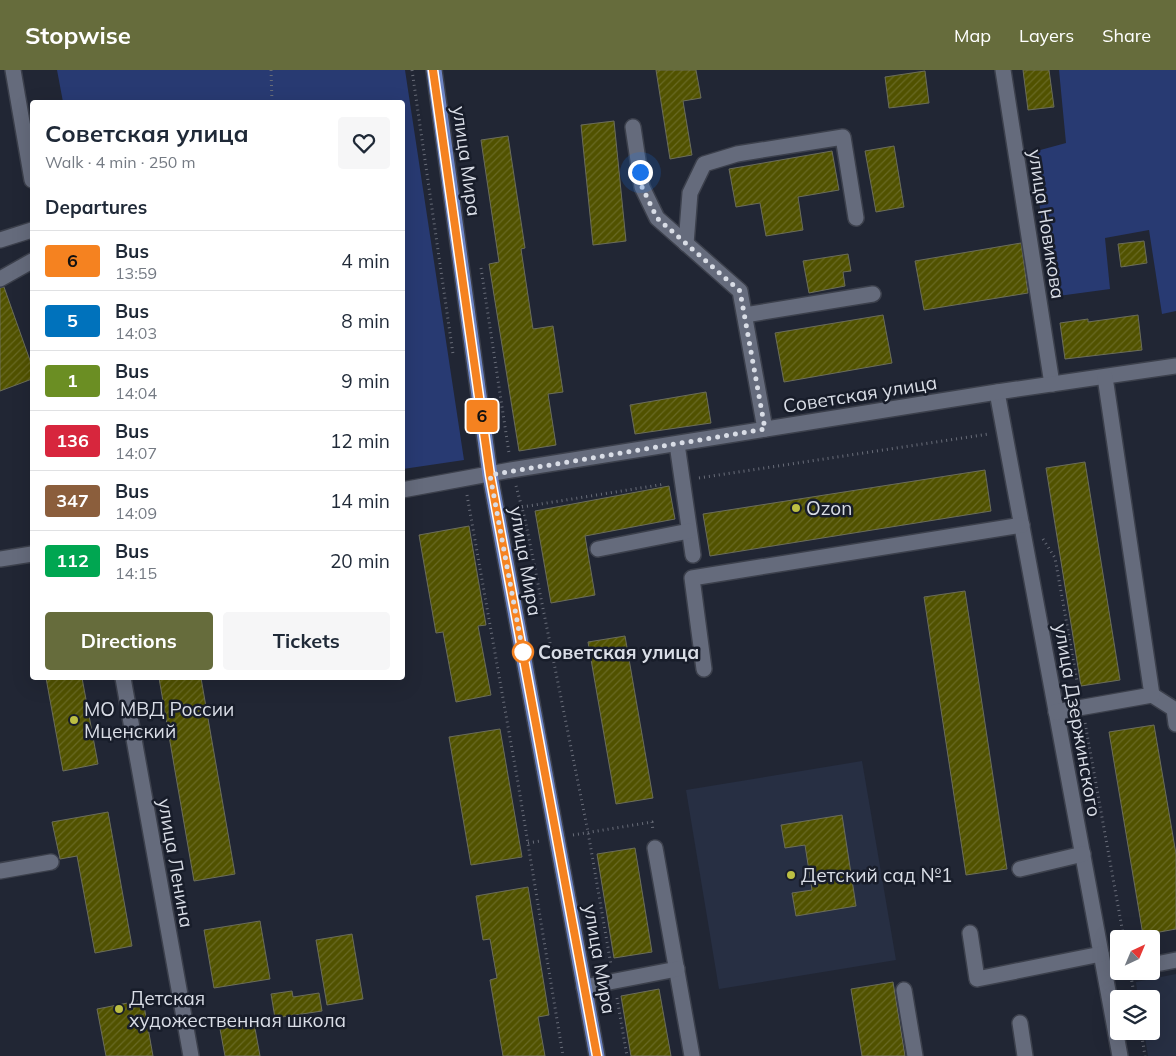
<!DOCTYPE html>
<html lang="en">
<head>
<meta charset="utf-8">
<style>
  :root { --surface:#fff; --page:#f6f6f7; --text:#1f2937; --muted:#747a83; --line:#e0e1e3; --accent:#666c3c }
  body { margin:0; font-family:Mulish,sans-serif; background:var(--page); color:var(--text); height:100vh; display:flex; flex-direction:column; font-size:19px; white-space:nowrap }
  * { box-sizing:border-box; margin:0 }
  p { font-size:16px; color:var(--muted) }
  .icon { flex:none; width:28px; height:28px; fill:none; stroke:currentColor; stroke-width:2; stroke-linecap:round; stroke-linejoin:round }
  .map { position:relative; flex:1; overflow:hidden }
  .sheet { position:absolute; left:30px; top:30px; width:375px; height:580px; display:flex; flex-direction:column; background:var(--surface); border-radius:5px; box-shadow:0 5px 20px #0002 }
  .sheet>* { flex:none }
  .badge { padding:0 10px; border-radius:4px; font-size:18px; line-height:32px }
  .needle { width:32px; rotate:44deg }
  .controls { position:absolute; left:1110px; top:860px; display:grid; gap:10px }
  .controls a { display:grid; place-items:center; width:50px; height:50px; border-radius:5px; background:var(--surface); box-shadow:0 5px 20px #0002; font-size:25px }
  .you { position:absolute; width:25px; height:25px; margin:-12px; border:4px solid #fff; border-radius:50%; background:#1a73e8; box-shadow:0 0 0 8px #1a73e833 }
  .map>.badge { position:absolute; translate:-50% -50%; box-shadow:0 0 0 2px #fff }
  h2 { padding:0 15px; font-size:19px; line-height:45px }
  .round { display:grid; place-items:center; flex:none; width:52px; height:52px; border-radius:5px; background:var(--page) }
  .headline { display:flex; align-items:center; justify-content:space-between; height:85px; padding:0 15px }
  h1 { font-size:24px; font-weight:700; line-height:38px }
  .cta { display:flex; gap:10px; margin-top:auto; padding:10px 15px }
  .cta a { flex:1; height:58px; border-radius:5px; background:var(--accent); color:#fff; font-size:20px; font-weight:700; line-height:58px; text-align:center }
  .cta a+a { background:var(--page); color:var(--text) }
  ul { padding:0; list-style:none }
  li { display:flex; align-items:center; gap:15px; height:60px; padding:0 15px; border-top:1px solid var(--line) }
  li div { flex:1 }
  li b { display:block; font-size:19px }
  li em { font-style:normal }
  li .badge { min-width:55px; font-weight:700; text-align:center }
  header { display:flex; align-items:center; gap:30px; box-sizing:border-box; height:70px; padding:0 25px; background:var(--accent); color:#fff }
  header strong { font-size:24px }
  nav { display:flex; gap:28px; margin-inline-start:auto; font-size:18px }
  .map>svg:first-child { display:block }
  .built { fill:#272f43 }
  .green { fill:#283a72 }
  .building { fill:url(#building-hatch); stroke:#6b6d5b }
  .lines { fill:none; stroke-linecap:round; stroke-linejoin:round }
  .minor-casing { stroke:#3c404c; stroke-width:18 }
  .major-casing { stroke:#3c404c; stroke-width:18 }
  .path { stroke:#686c78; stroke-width:3; stroke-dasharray:1 4; stroke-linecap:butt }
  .minor { stroke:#656b7c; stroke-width:15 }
  .major { stroke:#6d84c3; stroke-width:15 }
  .line-casing { stroke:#fff; stroke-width:11 }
  .line { stroke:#f58220; stroke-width:8 }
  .walk { stroke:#d9dde6; stroke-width:5; stroke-dasharray:0 9 }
  .poi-dot { fill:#bcbf43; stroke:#181d2a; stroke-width:2 }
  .stop-dot { fill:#fff; stroke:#f58220; stroke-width:2.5 }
  .labels { text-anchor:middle; stroke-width:5; stroke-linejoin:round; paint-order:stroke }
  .street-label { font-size:19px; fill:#d9dde6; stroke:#181d2a }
  .poi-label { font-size:19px; fill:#d9dde6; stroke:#181d2a; text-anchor:start }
  .stop-label { font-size:19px; font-weight:bold; fill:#d9dde6; stroke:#181d2a; text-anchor:start }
</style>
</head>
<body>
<header>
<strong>Stopwise</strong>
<nav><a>Map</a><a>Layers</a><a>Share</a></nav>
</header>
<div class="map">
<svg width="1176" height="986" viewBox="0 0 1176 986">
  <defs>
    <pattern id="building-hatch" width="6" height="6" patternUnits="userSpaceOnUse" patternTransform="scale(1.25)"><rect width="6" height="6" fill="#515200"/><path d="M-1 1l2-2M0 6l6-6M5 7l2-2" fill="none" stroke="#696a25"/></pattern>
  </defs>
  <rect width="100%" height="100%" fill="#212634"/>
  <g class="built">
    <polygon points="862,691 896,890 719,919 686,720"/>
    <polygon points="1176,904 1176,986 1148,986 1144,961 1151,961 1151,929 1138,929 1136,912"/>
  </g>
  <g class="green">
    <polygon points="57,0 405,0 464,390 403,399 402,32 63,32"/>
    <polygon points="1059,0 1176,0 1176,241 1162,244 1149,160 1105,168 1110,219 1051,227 1033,82 1066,73"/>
  </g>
  <g class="building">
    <polygon points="656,0 696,0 701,28 683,31 692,85 670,89"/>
    <polygon points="1023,0 1049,0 1054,37 1028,40"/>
    <polygon points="925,1 929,33 889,38 885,7"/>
    <polygon points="614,51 626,171 593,175 581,55"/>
    <polygon points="508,66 525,178 521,179 533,259 553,256 563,322 548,324 556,375 519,381 489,194 499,192 481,70"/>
    <polygon points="894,76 904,137 876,142 865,81"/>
    <polygon points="832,81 839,120 798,127 803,160 766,166 760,133 736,137 729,99"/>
    <polygon points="1144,171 1147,193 1121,197 1118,174"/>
    <polygon points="1021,173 1028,223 924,240 915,191"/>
    <polygon points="848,184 851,201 843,202 845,216 809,223 803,191"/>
    <polygon points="4,217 32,296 32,309 0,321 0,218"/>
    <polygon points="883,245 892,293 784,312 775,263"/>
    <polygon points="1138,245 1142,280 1065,289 1060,253 1088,249 1088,252"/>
    <polygon points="706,322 711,353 635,364 630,335"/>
    <polygon points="1085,392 1120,610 1081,616 1046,398"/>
    <polygon points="985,400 991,441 710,486 703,444"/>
    <polygon points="669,416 675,449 585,466 595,525 551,533 535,441"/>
    <polygon points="469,456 486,555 478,556 491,625 456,632 443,562 436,563 419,465"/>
    <polygon points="965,521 1007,799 966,805 924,527"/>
    <polygon points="625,566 653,728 616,734 588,572"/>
    <polygon points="46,608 82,608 98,694 63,701"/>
    <polygon points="159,608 201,608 235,804 194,811"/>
    <polygon points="1154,655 1176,784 1176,859 1143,865 1109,662"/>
    <polygon points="500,659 522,787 471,795 449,667"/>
    <polygon points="108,742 132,876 95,883 77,786 60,789 52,752"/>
    <polygon points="842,745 856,836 796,846 792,823 812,820 805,775 785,778 781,755"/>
    <polygon points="635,778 652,882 614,888 597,784"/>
    <polygon points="528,817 549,945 538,947 545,986 503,986 490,910 497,908 490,869 483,870 476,826"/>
    <polygon points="260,851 270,909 214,918 204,860"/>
    <polygon points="352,864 363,929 327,935 316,870"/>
    <polygon points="893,912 905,986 862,986 851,919"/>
    <polygon points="659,919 671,986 631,986 621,926"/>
    <polygon points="292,921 293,927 319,923 322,941 275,948 271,924"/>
    <polygon points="143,930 153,986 106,986 97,939"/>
    <polygon points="254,953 260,986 225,986 220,959"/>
  </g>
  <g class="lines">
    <defs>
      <g id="minor">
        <polyline points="13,0 32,110"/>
        <polyline points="1003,0 1052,314"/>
        <polyline points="633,57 642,117 657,148 740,221 765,359"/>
        <polyline points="0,170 32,160"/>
        <polyline points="686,174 690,123 704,94 737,84 843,67 856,148"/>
        <polyline points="0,209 32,191"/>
        <polyline points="745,245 873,224"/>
        <polyline points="997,322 1120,986"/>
        <polyline points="677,374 693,485"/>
        <polyline points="402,420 511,400 997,322 1176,296"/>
        <polyline points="598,479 689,461"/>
        <polyline points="0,489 32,484"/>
        <polyline points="704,599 692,508 1022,455"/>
        <polyline points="123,608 191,986"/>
        <polyline points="1152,625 1174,639 1176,654"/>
        <polyline points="1056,642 1152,625 1105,307"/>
        <polyline points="655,778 692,986"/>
        <polyline points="1020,799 1083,784"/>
        <polyline points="0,801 51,792"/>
        <polyline points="970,863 977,909 1101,884"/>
        <polyline points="1151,895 1176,890"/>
        <polyline points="584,917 677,899"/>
        <polyline points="904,920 915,986"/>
        <polyline points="1020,953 1025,986"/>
      </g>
      <polyline id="major" points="434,0 490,405 597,986"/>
    </defs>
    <use href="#minor" class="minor-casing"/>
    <use href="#major" class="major-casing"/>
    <g class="path">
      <polyline points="271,0 272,32"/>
      <polyline points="412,0 453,284"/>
      <polyline points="481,198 509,383"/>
      <polyline points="699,408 989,364"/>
      <polyline points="516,416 525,449 588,762 611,895"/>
      <polyline points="467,425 518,713 563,986"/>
      <polyline points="522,437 665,414"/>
      <polyline points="1043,469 1055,488 1079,622"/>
      <polyline points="1085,653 1124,869"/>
      <polyline points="573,765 652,752 653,761"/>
      <polyline points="528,773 540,771"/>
      <polyline points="1130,901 1135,929"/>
      <polyline points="617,928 627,986"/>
      <polyline points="1141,961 1145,986"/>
    </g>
    <use href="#minor" class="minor"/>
    <use href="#major" class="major"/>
  </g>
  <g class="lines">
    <defs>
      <polyline id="line" points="433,0 490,405 597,986"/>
    </defs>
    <use href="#line" class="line-casing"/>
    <use href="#line" class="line"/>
    <polyline class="walk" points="523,582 524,588 490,405 765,359 740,221 657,148 642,117 640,102"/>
  </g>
  <g class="poi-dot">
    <circle cx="796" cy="438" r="5"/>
    <circle cx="74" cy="650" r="5"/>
    <circle cx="791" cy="805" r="5"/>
    <circle cx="119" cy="939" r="5"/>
  </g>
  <circle class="stop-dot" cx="523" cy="582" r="10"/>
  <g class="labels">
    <g class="street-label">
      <text transform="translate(467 91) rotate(82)" y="7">улица Мира</text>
      <text transform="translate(1047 154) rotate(81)" y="7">улица Новикова</text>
      <text transform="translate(860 324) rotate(-9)" y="7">Советская улица</text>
      <text transform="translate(526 491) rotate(80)" y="7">улица Мира</text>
      <text transform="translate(1078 650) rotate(80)" y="7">улица Дзержинского</text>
      <text transform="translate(176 793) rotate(80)" y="7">улица Ленина</text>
      <text transform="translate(600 889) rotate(80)" y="7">улица Мира</text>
    </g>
    <g class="poi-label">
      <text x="806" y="445">Ozon</text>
      <text x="84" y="646">МО МВД России<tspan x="84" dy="22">Мценский</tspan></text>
      <text x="801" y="812">Детский сад №1</text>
      <text x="129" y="935">Детская<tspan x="129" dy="22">художественная школа</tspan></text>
    </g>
    <g class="stop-label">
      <text x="538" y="589">Советская улица</text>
    </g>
  </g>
</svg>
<div class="controls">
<a><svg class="needle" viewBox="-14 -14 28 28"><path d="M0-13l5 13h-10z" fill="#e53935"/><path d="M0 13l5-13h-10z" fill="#747a83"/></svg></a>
<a><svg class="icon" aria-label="layers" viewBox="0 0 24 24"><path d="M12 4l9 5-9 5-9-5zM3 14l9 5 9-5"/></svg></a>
</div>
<div class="you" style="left:640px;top:102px"></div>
<b class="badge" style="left:482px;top:346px;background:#f58220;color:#111">6</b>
<section class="sheet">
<div class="headline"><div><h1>Советская улица</h1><p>Walk · 4 min · 250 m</p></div><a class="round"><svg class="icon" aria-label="heart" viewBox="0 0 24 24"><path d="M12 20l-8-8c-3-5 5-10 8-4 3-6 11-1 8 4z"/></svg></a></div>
<h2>Departures</h2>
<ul>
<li><span class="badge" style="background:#f58220;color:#111">6</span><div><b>Bus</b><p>13:59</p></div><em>4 min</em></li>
<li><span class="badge" style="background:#0072bc;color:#fff">5</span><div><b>Bus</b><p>14:03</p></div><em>8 min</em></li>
<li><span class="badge" style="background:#6b8e23;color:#fff">1</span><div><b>Bus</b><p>14:04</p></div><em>9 min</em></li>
<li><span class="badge" style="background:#d7263d;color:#fff">136</span><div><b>Bus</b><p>14:07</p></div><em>12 min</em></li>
<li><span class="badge" style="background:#8b5e3c;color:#fff">347</span><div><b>Bus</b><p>14:09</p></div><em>14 min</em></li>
<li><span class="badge" style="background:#00a651;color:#fff">112</span><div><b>Bus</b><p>14:15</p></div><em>20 min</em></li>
</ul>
<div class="cta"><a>Directions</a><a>Tickets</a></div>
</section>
</div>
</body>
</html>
